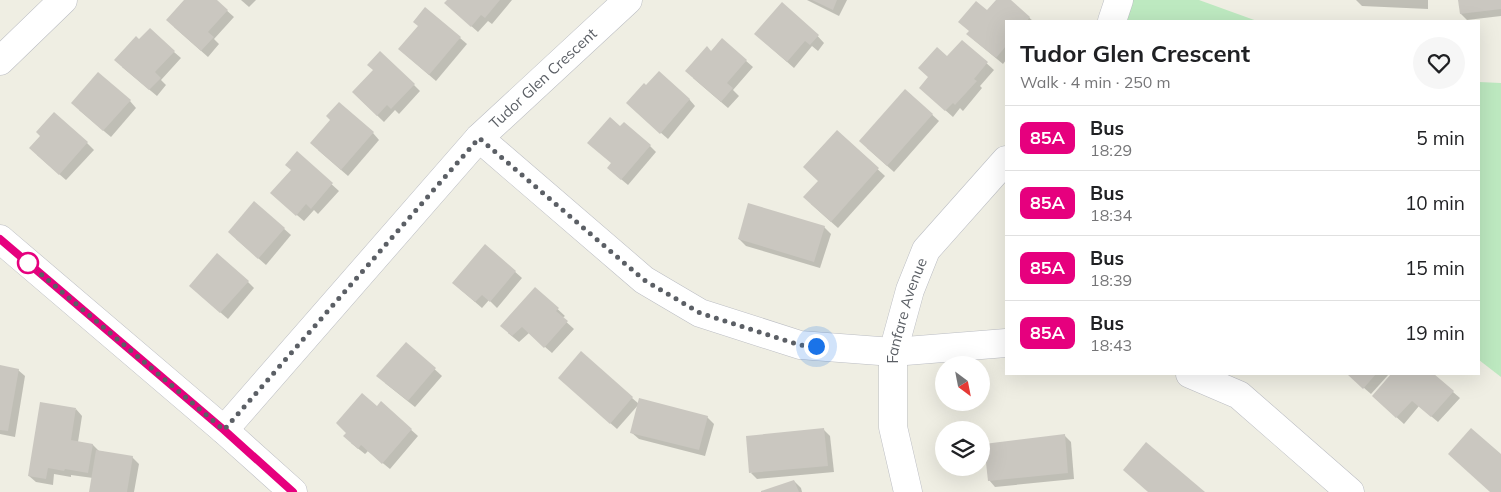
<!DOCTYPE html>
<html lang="en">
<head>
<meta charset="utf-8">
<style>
  :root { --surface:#fff; --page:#f6f6f6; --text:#202124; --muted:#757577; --line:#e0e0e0 }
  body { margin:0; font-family:Mulish,sans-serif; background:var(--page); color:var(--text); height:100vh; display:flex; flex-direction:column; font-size:19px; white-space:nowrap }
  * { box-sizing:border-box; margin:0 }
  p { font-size:16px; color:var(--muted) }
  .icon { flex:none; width:28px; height:28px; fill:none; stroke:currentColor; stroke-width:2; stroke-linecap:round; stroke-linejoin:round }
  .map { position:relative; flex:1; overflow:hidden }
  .drawer { position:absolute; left:1005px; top:20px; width:475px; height:355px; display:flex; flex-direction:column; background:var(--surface); border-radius:0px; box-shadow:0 5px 20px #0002 }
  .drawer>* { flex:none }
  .badge { padding:0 10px; border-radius:8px; font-size:18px; line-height:32px }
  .needle { width:32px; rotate:148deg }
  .fabs { position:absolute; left:935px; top:356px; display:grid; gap:10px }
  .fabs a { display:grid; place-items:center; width:55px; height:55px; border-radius:50%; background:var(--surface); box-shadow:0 5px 20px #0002; font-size:25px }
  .you { position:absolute; width:25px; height:25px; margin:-12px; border:4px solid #fff; border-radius:50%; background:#1a73e8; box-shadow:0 0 0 8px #1a73e833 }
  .map>.badge { position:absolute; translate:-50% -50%; box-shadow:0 0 0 2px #fff }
  .round { display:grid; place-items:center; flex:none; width:52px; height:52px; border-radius:26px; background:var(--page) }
  .head { display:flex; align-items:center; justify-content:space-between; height:85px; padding:0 15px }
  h1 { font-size:24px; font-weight:700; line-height:38px }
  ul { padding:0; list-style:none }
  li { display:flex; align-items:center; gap:15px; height:65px; padding:0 15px; border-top:1px solid var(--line) }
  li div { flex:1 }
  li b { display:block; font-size:19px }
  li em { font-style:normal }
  li .badge { min-width:55px; font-weight:700; text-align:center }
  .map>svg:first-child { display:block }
  .green { fill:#bde9c0 }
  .shadow { fill:#0003 }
  .building { fill:#cac7c0 }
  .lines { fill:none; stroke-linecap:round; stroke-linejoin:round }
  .minor-casing { stroke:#bbbdc3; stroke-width:29 }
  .tertiary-casing { stroke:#bbbdc3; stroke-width:29 }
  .minor { stroke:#fff; stroke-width:28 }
  .tertiary { stroke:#fff; stroke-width:28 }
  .line-casing { stroke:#fff; stroke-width:11 }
  .line { stroke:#e6007e; stroke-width:8 }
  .walk { stroke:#5b5f65; stroke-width:5; stroke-dasharray:0 9 }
  .stop-dot { fill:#fff; stroke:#e6007e; stroke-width:2.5 }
  .labels { text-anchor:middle; stroke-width:5; stroke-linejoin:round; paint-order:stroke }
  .street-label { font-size:15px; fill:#5b5f65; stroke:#fff }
</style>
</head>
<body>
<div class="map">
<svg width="1501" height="492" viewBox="0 0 1501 492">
  <rect width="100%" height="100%" fill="#efeee3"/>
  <g class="green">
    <polygon points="1126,0 1199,0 1257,21 1120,21"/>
    <polygon points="1479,82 1501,83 1501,377 1479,360"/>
  </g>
  <g class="shadow">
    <polygon points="186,0 215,0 234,17 214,39 219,44 208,57 174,27"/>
    <polygon points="241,0 256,0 249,7"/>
    <polygon points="449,0 512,0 492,24 488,21 478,32 453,10"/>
    <polygon points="807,0 847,0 839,16"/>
    <polygon points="998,0 1009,0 1033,21 1006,21 1006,60 1003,64 974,40 988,12"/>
    <polygon points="1356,0 1428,0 1428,9 1362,6"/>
    <polygon points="1459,0 1501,0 1501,16 1467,20 1461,14"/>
    <polygon points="813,31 824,43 818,51 812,46 794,68 762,40"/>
    <polygon points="460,38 467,44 436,81 406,55"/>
    <polygon points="139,40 174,52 181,58 161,80 166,85 157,96 122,67"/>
    <polygon points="722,40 753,67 733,90 739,96 728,108 693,78"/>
    <polygon points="962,41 994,70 980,86 982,88 963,111 960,108 953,117 927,94 948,58"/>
    <polygon points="414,85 420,91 399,114 395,110 384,122 360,99"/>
    <polygon points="905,90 939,121 894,172 867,148"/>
    <polygon points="689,99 695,106 668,139 635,110"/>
    <polygon points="130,101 136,108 111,137 79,110"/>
    <polygon points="620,127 650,146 656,152 628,185 615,174"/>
    <polygon points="837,132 885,176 838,228 811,204"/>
    <polygon points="373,133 379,140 348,176 318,150"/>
    <polygon points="41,136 87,143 94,150 66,180 37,155"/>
    <polygon points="297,153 339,191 318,214 314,210 304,221 279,200 292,170"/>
    <polygon points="255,203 291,235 266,265 236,239"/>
    <polygon points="824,227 831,234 820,268 746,246 739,239"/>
    <polygon points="485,245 522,278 497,308 489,300 482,308 460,289"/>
    <polygon points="248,282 254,288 228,319 197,292"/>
    <polygon points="535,288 565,316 562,318 574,329 552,353 529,333 519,342 508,333"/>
    <polygon points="407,344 442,376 415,407 385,383"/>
    <polygon points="0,367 18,370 25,376 15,437 0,434"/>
    <polygon points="1348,374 1389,374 1371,394"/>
    <polygon points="1393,374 1432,374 1460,398 1438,422 1419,406 1404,424 1373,396"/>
    <polygon points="566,384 632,398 639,404 617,429"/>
    <polygon points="381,403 418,436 390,469 368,451 365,454 351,443"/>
    <polygon points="76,409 82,416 78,442 93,445 99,451 132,457 139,464 134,492 90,492 93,478 71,475 71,477 54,474 53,485 36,482 29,476"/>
    <polygon points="707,417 714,424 705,456 639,439 632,433"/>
    <polygon points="824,430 830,436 834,472 757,479 751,473"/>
    <polygon points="1065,436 1071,442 1074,479 995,487 989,480"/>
    <polygon points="794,481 801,488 802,492 763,492"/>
  </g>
  <g class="building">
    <polygon points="184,0 217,0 228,10 208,32 214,37 201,51 166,20"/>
    <polygon points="447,0 500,0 485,18 481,15 471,27 444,3"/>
    <polygon points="812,0 837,0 833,10"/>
    <polygon points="996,0 1011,0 1030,17 1027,21 1006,21 1006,46 996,58 966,34 969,31 958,22 976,1 987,10"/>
    <polygon points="1458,0 1501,0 1501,9 1460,14"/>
    <polygon points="782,2 819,35 810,45 805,41 787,62 754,34"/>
    <polygon points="425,7 461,37 429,75 398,49 418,26 413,22"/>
    <polygon points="150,28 175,51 155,72 161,78 149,90 114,60 136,36 139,39"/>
    <polygon points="722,38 747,60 727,83 733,88 721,102 685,71 707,46 711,51"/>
    <polygon points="962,40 988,62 974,79 977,81 955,105 953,103 945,111 919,88 928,77 918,68 937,47 947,56"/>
    <polygon points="380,51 415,84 391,109 387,105 377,116 352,92 373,70 367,65"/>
    <polygon points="659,71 690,99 660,134 626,103 644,83 646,85"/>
    <polygon points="98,72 131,100 103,131 71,103"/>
    <polygon points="905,89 933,114 887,166 859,141"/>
    <polygon points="339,102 374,132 341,170 310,143 330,120 326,116"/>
    <polygon points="54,112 88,142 59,175 29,148 40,136 36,132"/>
    <polygon points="610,117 620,126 624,122 651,145 621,180 607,168 611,163 587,143"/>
    <polygon points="837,130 879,168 831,222 803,197 818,181 803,167"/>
    <polygon points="297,151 333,183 311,209 306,204 296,216 270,193 291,170 285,165"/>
    <polygon points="254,201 285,228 258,259 228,232"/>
    <polygon points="748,203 825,226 814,262 738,239"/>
    <polygon points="485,244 516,271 490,302 482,295 475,302 452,283"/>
    <polygon points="217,253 249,281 220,313 189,286"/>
    <polygon points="535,287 559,308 556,311 568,321 544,348 522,327 512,336 500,326"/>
    <polygon points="406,342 436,368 408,401 376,376"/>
    <polygon points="581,351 633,397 610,424 558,378"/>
    <polygon points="0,365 19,369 8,431 0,430"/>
    <polygon points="1347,374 1376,374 1363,389"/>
    <polygon points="1391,374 1434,374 1454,391 1431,417 1412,401 1396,418 1372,396"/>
    <polygon points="362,393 377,406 381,401 412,429 382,464 361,445 358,449 343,436 346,433 336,423"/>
    <polygon points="639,398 708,416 699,450 630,433"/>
    <polygon points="40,402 76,408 71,440 93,444 88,473 65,469 64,471 48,468 46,479 28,476"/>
    <polygon points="824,428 828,466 749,473 746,436"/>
    <polygon points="1471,428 1501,454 1501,492 1490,492 1448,454"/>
    <polygon points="1065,434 1068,473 988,481 984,444"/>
    <polygon points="1146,442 1205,492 1148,492 1123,470"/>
    <polygon points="96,450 133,456 127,492 89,492"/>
    <polygon points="794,480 799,492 761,492 761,491"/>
  </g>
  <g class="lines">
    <defs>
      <g id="minor">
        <polyline points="0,61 63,0"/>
        <polyline points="479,138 644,280 700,313 800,345 893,352 1006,343"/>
        <polyline points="1190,374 1239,395 1350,492"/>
        <path id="s1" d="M224,430L479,138L628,0"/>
      </g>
      <g id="tertiary">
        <polyline points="1112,21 1119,0"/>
        <polyline points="0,239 224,430 293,492"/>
        <path id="s2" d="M908,492L893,427V352L910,290L926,250L1006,160"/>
      </g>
    </defs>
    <use href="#minor" class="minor-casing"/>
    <use href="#tertiary" class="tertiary-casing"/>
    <use href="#minor" class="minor"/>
    <use href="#tertiary" class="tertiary"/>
  </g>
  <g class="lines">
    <defs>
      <polyline id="line" points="0,239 224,430 293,492"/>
    </defs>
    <use href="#line" class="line-casing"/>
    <use href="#line" class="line"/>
    <polyline class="walk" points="28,263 224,430 479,138 644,280 700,313 800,345 816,346"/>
  </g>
  <circle class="stop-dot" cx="28" cy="263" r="10"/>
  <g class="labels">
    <g class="street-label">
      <text dy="5" stroke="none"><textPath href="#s1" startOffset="475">Tudor Glen Crescent</textPath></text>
      <text dy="5" stroke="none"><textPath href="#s2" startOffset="185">Fanfare Avenue</textPath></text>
    </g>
  </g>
</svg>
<div class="fabs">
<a><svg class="needle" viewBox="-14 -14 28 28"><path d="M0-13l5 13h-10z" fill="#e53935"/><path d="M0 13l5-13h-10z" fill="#757577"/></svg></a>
<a><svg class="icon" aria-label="layers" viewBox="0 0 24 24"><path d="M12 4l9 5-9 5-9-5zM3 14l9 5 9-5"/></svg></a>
</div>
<div class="you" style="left:816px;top:346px"></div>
<section class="drawer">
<div class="head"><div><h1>Tudor Glen Crescent</h1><p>Walk · 4 min · 250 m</p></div><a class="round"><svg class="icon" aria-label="heart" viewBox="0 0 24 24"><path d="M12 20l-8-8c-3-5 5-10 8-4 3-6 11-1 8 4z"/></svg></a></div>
<ul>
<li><span class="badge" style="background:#e6007e;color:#fff">85A</span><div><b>Bus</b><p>18:29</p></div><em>5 min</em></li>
<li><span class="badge" style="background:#e6007e;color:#fff">85A</span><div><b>Bus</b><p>18:34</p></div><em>10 min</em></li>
<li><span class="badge" style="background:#e6007e;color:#fff">85A</span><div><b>Bus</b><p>18:39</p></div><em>15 min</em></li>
<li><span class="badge" style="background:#e6007e;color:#fff">85A</span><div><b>Bus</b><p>18:43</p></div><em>19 min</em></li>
</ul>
</section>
</div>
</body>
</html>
